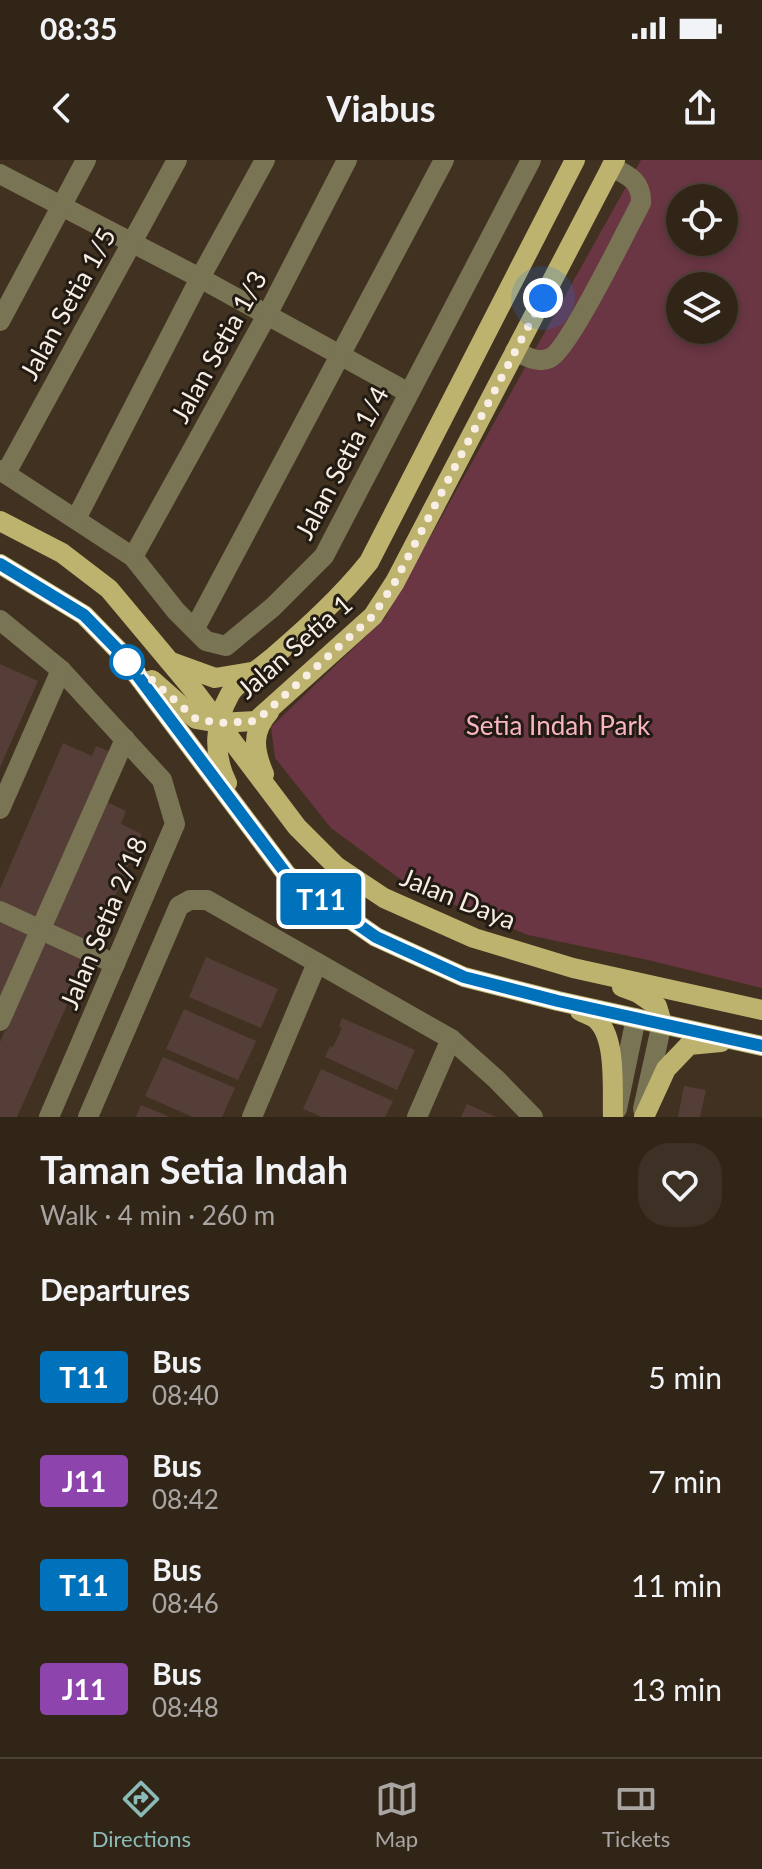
<!DOCTYPE html>
<html lang="en">
<head>
<meta charset="utf-8">
<style>
  :root { --surface:#312518; --page:#3d3125; --text:#f1f3f6; --muted:#a8a5a2; --line:#4c4237; --accent:#8bbbb9 }
  body { margin:0; font-family:Lato,sans-serif; background:var(--page); color:var(--text); height:100vh; display:flex; flex-direction:column; font-size:30px; white-space:nowrap }
  * { box-sizing:border-box; margin:0 }
  p { font-size:26px; color:var(--muted) }
  .icon { flex:none; width:44px; height:44px; fill:none; stroke:currentColor; stroke-width:2; stroke-linecap:round; stroke-linejoin:round }
  .map { position:relative; height:957px; overflow:hidden }
  .drawer { display:flex; flex-direction:column; background:var(--surface); flex:1 }
  .drawer>* { flex:none }
  .badge { padding:0 16px; border-radius:6px; font-size:28px; line-height:52px }
  .buttons { position:absolute; left:666px; top:24px; display:grid; gap:16px }
  .buttons a { display:grid; place-items:center; width:72px; height:72px; border-radius:50%; background:var(--surface); box-shadow:0 4px 12px #0003,0 0 0 2px var(--line); font-size:40px }
  .you { position:absolute; width:40px; height:40px; margin:-20px; border:6px solid #fff; border-radius:50%; background:#1a73e8; box-shadow:0 0 0 12px #1a73e833 }
  .map>.badge { position:absolute; translate:-50% -50%; box-shadow:0 0 0 4px #fff }
  h2 { padding:0 40px; font-size:30px; line-height:72px }
  .round { display:grid; place-items:center; flex:none; width:84px; height:84px; border-radius:32px; background:var(--page) }
  .head { display:flex; align-items:center; justify-content:space-between; height:136px; padding:0 40px }
  h1 { font-size:38px; font-weight:700; line-height:60px }
  ul { padding:0; list-style:none }
  li { display:flex; align-items:center; gap:24px; height:104px; padding:0 40px }
  li div { flex:1 }
  li b { display:block; font-size:30px }
  li em { font-style:normal }
  li .badge { min-width:88px; font-weight:700; text-align:center }
  .status { display:flex; justify-content:space-between; align-items:center; height:56px; padding:0 40px; background:var(--surface); direction:ltr }
  .status svg { height:22px; fill:currentColor }
  header { display:flex; justify-content:space-between; align-items:center; height:104px; padding:0 40px; background:var(--surface); font-size:36px; font-weight:700 }
  .tabs { display:flex; justify-content:space-around; align-items:center; height:112px; border-top:2px solid var(--line); background:var(--surface); font-size:22px; color:var(--muted) }
  .tabs a { display:grid; justify-items:center; gap:4px }
  .tabs .active { color:var(--accent) }
  .map>svg:first-child { display:block }
  .green { fill:#6a3643; fill-rule:evenodd }
  .building { fill:#563e38 }
  .lines { fill:none; stroke-linecap:round; stroke-linejoin:round }
  .minor { stroke:#797454; stroke-width:20 }
  .major { stroke:#bdb26e; stroke-width:20 }
  .line-casing { stroke:#fff; stroke-width:18 }
  .line { stroke:#0072bc; stroke-width:12 }
  .walk { stroke:#f8eee3; stroke-width:8; stroke-dasharray:0 14.4 }
  .stop-dot { fill:#fff; stroke:#0072bc; stroke-width:4 }
  .labels { text-anchor:middle; stroke-width:6; stroke-linejoin:round; paint-order:stroke }
  .street-label { font-size:26px; fill:#f8eee3; stroke:#221b13 }
  .park-label { font-size:26px; fill:#f9b5c4; stroke:#221b13 }
</style>
</head>
<body>
<div class="status"><b>08:35</b><svg viewBox="0 0 49 12"><path d="M0 12V9h3v3zM5 12V6h3v6zM10 12V3h3v9zM15 12V0h3v12zM26 1h20v11H26zM47 4h2v5h-2z"/></svg></div>
<header><svg class="icon" aria-label="back" viewBox="0 0 24 24"><path d="M15 5l-7 7 7 7"/></svg>Viabus<svg class="icon" aria-label="share" viewBox="0 0 24 24"><path d="M12 15V3M7 8l5-5 5 5M5 13v7h14v-7"/></svg></header>
<div class="map">
<svg width="762" height="957" viewBox="0 0 762 957">
  <rect width="100%" height="100%" fill="#413120"/>
  <path class="green" d="M641,0H762V828L648,800L528,775L411,727L331,668L275,598L271,567L385,458ZM680,38H724V82H680ZM680,126H724V170H680Z"/>
  <g class="building">
    <polygon points="0,504 38,521 0,607"/>
    <polygon points="63,583 92,596 96,586 111,592 39,758 0,741 0,729"/>
    <polygon points="105,641 126,651 121,664 142,674 94,784 51,766"/>
    <polygon points="0,761 31,774 0,844"/>
    <polygon points="46,779 88,798 17,957 0,957 0,882"/>
    <polygon points="206,797 278,829 261,868 189,837"/>
    <polygon points="184,849 256,881 238,920 166,889"/>
    <polygon points="342,858 415,890 397,930 325,897 330,886 333,887 342,868 339,866"/>
    <polygon points="163,897 235,928 222,957 193,957 145,936"/>
    <polygon points="321,909 393,941 385,957 322,957 303,949"/>
    <polygon points="684,926 706,930 700,957 678,957"/>
    <polygon points="467,944 496,957 461,957"/>
    <polygon points="141,945 170,957 136,957"/>
  </g>
  <g class="lines">
    <g class="minor">
      <polyline points="0,14 200,118 409,233"/>
      <polyline points="0,161 86,0"/>
      <path d="M515,191C526,196 538,204 550,198C568,191 628,67 641,43C642,22 629,15 611,7"/>
      <polyline points="0,310 133,397 176,451 206,481 226,486 273,447 324,396 531,0"/>
      <polyline points="6,313 177,0"/>
      <polyline points="76,359 200,118 265,0"/>
      <polyline points="133,397 267,155 347,0"/>
      <polyline points="0,460 61,510 162,620 175,664 49,957"/>
      <polyline points="195,468 444,0"/>
      <polyline points="0,649 61,510"/>
      <polyline points="0,751 115,804"/>
      <polyline points="0,861 125,579"/>
      <polyline points="617,949 636,858"/>
      <polyline points="643,949 662,863"/>
      <polyline points="88,957 179,746 190,740 207,740 451,879 496,919 533,957"/>
      <polyline points="252,957 317,803"/>
      <polyline points="417,957 451,879"/>
    </g>
    <g class="major">
      <polyline points="0,361 62,393 109,429 196,533 297,667 336,706 384,738 474,778 573,808 762,850"/>
      <polyline points="0,404 84,455 119,491 287,715 376,777 464,817 558,841 762,886"/>
      <polyline points="171,502 215,518 251,512"/>
      <polyline points="152,520 196,559 219,563 256,561 373,456 395,422 615,0"/>
      <path d="M264,614C254,591 251,572 269,552"/>
      <path d="M227,623C213,595 214,562 230,534C236,523 261,508 272,498C307,468 340,438 369,402L575,0"/>
      <polyline points="622,827 638,833 657,846 662,863"/>
      <path d="M580,851C585,854 593,856 597,860C617,879 612,931 613,957"/>
      <polyline points="644,957 666,909 689,885 721,882"/>
    </g>
  </g>
  <g class="lines">
    <defs>
      <polyline id="line" points="0,404 84,455 119,491 287,715 376,777 464,817 558,841 762,886"/>
    </defs>
    <use href="#line" class="line-casing"/>
    <use href="#line" class="line"/>
    <polyline class="walk" points="127,502 119,491 196,559 219,563 256,561 373,456 395,422 543,138"/>
  </g>
  <circle class="stop-dot" cx="127" cy="502" r="16"/>
  <g class="labels">
    <g class="street-label">
      <text transform="translate(68 144) rotate(-61)" y="9">Jalan Setia 1/5</text>
      <text transform="translate(219 187) rotate(-61)" y="9">Jalan Setia 1/3</text>
      <text transform="translate(342 303) rotate(-62)" y="9">Jalan Setia 1/4</text>
      <text transform="translate(295 487) rotate(-41)" y="9">Jalan Setia 1</text>
      <text transform="translate(458 739) rotate(22)" y="9">Jalan Daya</text>
      <text transform="translate(104 763) rotate(-67)" y="9">Jalan Setia 2/18</text>
    </g>
    <g class="park-label">
      <text x="558" y="575">Setia Indah Park</text>
    </g>
  </g>
</svg>
<div class="buttons">
<a><svg class="icon" aria-label="locate" viewBox="0 0 24 24"><circle cx="12" cy="12" r="6"/><path d="M12 2v4M12 18v4M2 12h4M18 12h4"/></svg></a>
<a><svg class="icon" aria-label="layers" viewBox="0 0 24 24"><path d="M12 4l9 5-9 5-9-5zM3 14l9 5 9-5"/></svg></a>
</div>
<div class="you" style="left:543px;top:138px"></div>
<b class="badge" style="left:321px;top:739px;background:#0072bc;color:#fff">T11</b>
</div>
<section class="drawer">
<div class="head"><div><h1>Taman Setia Indah</h1><p>Walk · 4 min · 260 m</p></div><a class="round"><svg class="icon" aria-label="heart" viewBox="0 0 24 24"><path d="M12 20l-8-8c-3-5 5-10 8-4 3-6 11-1 8 4z"/></svg></a></div>
<h2>Departures</h2>
<ul>
<li><span class="badge" style="background:#0072bc;color:#fff">T11</span><div><b>Bus</b><p>08:40</p></div><em>5 min</em></li>
<li><span class="badge" style="background:#8e44ad;color:#fff">J11</span><div><b>Bus</b><p>08:42</p></div><em>7 min</em></li>
<li><span class="badge" style="background:#0072bc;color:#fff">T11</span><div><b>Bus</b><p>08:46</p></div><em>11 min</em></li>
<li><span class="badge" style="background:#8e44ad;color:#fff">J11</span><div><b>Bus</b><p>08:48</p></div><em>13 min</em></li>
</ul>
</section>
<nav class="tabs">
<a class="active"><svg class="icon" aria-label="directions" viewBox="0 0 24 24"><path d="M12 3l9 9-9 9-9-9zM9 14v-3h6M13 9l2 2-2 2"/></svg>Directions</a>
<a><svg class="icon" aria-label="map" viewBox="0 0 24 24"><path d="M3 6l6-2 6 2 6-2v14l-6 2-6-2-6 2zM9 4v14M15 6v14"/></svg>Map</a>
<a><svg class="icon" aria-label="tickets" viewBox="0 0 24 24"><path d="M3 7h18v10H3zM15 7v10"/></svg>Tickets</a>
</nav>
</body>
</html>
